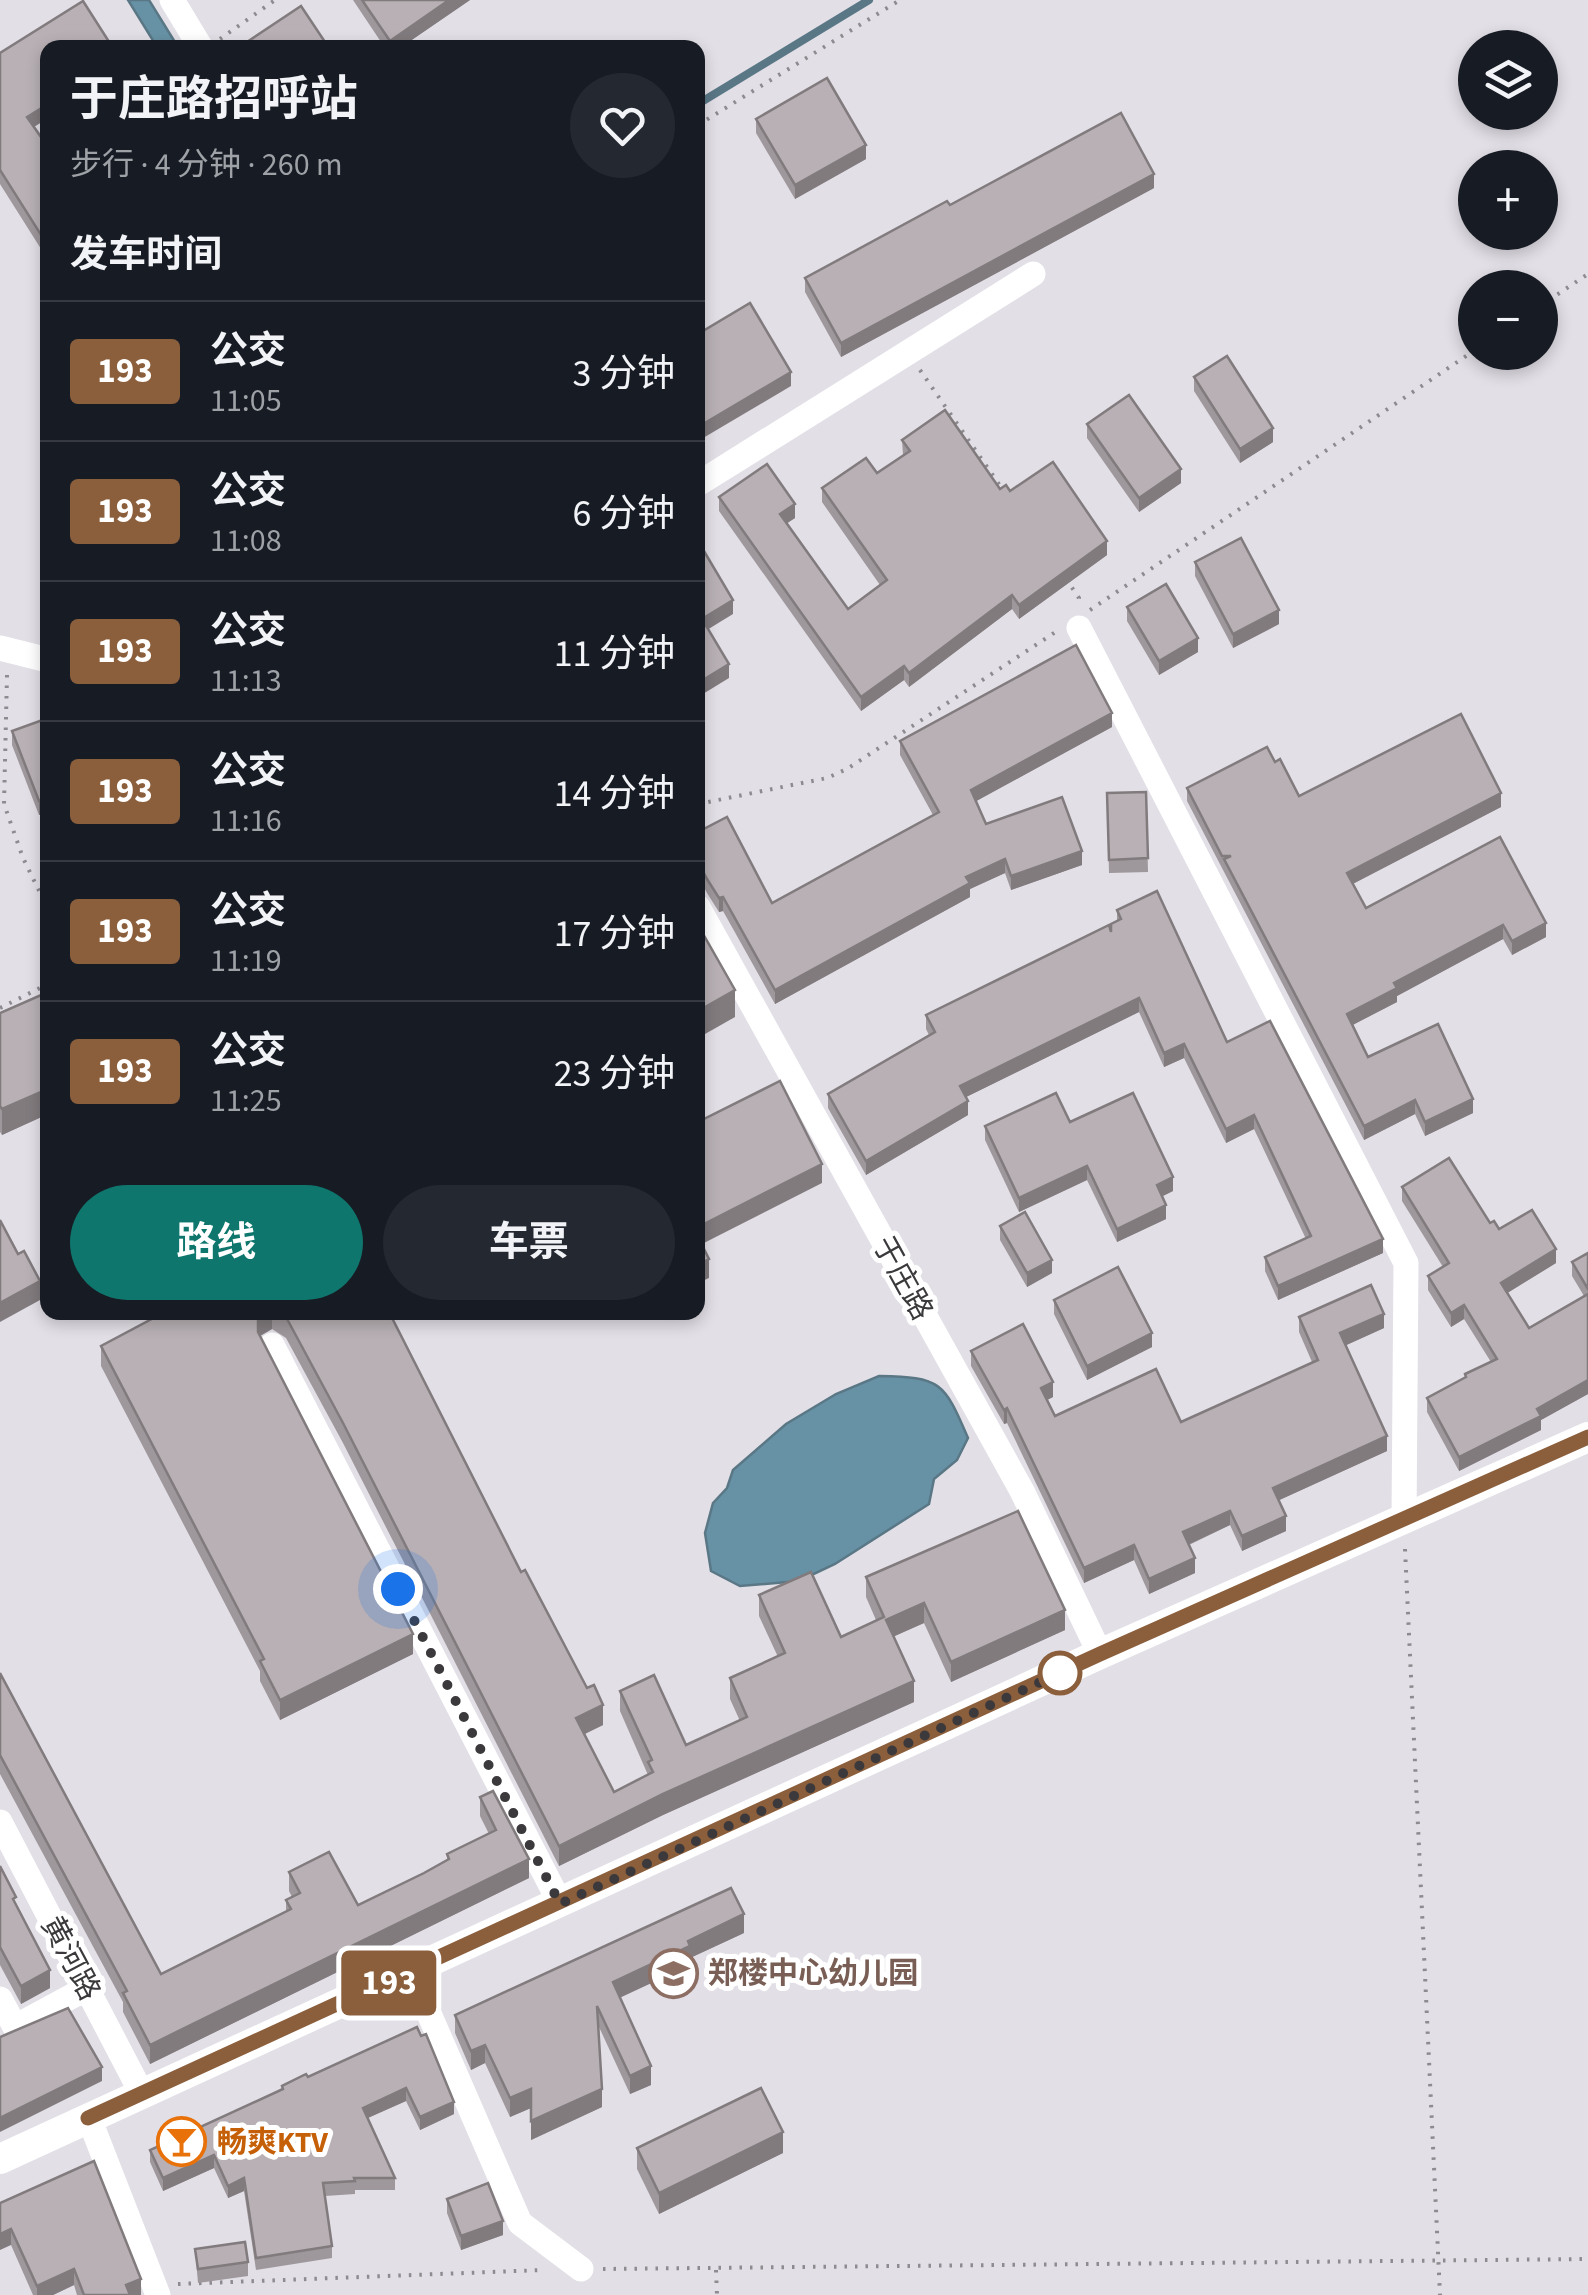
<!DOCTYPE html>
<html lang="zh">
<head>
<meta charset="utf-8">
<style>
  :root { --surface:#171b24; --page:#242831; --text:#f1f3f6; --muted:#9ea1a6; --line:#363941; --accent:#0f766e }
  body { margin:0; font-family:"Source Sans 3","Noto Sans SC",sans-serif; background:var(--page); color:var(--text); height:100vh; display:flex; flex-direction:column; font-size:38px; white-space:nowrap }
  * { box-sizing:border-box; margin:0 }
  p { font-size:32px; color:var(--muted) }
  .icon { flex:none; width:55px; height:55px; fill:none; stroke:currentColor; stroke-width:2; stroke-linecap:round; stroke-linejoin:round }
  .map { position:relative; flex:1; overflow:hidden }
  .details { position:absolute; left:40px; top:40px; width:665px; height:1280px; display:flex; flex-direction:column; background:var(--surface); border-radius:20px; box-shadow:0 5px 15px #0003 }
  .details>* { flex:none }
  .badge { padding:0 20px; border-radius:8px; font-size:35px; line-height:65px }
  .buttons { position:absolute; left:1458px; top:30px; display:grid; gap:20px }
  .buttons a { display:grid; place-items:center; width:100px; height:100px; border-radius:50%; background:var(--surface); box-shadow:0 5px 15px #0003; font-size:50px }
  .you { position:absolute; width:50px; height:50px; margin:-25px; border:8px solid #fff; border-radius:50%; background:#1a73e8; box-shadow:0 0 0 15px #1a73e833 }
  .map>.badge { position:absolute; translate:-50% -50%; box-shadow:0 0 0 5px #fff }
  h2 { padding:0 30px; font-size:38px; line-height:90px }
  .round { display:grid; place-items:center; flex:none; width:105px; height:105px; border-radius:52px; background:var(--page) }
  .summary { display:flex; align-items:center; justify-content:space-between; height:170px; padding:0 30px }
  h1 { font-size:48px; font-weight:700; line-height:75px }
  .primary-button { display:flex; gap:20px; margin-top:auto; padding:20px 30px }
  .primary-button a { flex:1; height:115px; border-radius:60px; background:var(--accent); color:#fff; font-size:40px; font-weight:700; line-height:115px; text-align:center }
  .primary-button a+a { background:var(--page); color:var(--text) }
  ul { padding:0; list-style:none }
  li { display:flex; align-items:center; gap:30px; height:140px; padding:0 30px; border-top:2px solid var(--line) }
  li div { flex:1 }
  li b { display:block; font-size:38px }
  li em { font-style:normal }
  li .badge { min-width:110px; font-weight:700; text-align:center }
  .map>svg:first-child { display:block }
  .water { fill:#6792a5; stroke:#5a7786; stroke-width:2.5 }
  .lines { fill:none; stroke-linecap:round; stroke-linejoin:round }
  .stream { stroke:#5a7786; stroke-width:8 }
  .path { stroke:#8e8b90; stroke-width:4; stroke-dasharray:2.5 8; stroke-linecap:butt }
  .minor { stroke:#fff; stroke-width:25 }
  .major { stroke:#fff; stroke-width:30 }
  .wall { fill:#9e979b }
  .shaded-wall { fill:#817b7e }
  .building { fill:#b8b0b4; stroke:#817b7e; stroke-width:2.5 }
  .line-casing { stroke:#fff; stroke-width:22 }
  .line { stroke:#8b5e3c; stroke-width:15 }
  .walk { stroke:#3b393c; stroke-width:10; stroke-dasharray:0 18 }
  .stop-dot { fill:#fff; stroke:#8b5e3c; stroke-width:5 }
  .labels { text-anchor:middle; stroke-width:10; stroke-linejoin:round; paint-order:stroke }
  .street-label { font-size:30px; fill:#3b393c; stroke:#fff }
  .education-label { font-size:30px; font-weight:bold; fill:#785e54; stroke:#fff; text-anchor:start }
  .food-label { font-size:30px; font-weight:bold; fill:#c56008; stroke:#fff; text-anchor:start }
</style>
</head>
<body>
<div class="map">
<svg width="1588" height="2295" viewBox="0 0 1588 2295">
  <rect width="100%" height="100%" fill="#e2dfe6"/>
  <g class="water">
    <polygon points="128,0 149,0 178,47 157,47"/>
    <path d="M879,1376C941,1377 944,1382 968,1438L957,1460L934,1479L929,1504L835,1564L799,1581L740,1586L711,1571L705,1533L713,1503L727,1488L733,1470L786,1424L836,1394Z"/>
  </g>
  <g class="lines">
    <polyline class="stream" points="698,104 869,0"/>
    <g class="path">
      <polyline points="220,39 275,0"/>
      <polyline points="698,125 900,0"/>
      <polyline points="1540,306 1588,274"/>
      <polyline points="920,370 1003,490"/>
      <polyline points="1066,579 1079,598 1077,606"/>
      <polyline points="1090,610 1475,350"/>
      <polyline points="7,675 4,804 23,858 48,909"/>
      <polyline points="698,804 827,778 847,769 1057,631"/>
      <polyline points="0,1008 48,984"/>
      <polyline points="1405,1549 1440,2295"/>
      <polyline points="603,2269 1588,2259"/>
      <polyline points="716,2270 717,2295"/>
      <polyline points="178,2284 543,2270"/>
    </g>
    <g class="minor">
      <polyline points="172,0 201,48"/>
      <polyline points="698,484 1033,274"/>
      <polyline points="1079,628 1406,1263 1404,1520"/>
      <polyline points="0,648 48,660"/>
      <polyline points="698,907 1022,1491 1100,1654"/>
      <polyline points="272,1345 560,1903"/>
      <polyline points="0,1822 142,2094"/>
      <polyline points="411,1972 520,2223 581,2269"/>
      <polyline points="0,1999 15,2027 87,1988"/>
      <polyline points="89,2118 158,2295"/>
    </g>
    <polyline class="major" points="0,2159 1100,1654 1588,1437"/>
  </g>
  <g class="wall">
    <polygon points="353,0 470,0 400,48 385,48"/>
    <polygon points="48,48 48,118 34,127 48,147 48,260 0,184 0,53"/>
    <polygon points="756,119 866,159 795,199 756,133"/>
    <polygon points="1154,188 841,357 805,292 805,278 950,205"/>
    <polygon points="1194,377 1273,442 1240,463 1194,391"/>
    <polygon points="1087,424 1181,483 1139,512 1087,438"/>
    <polygon points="902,440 1000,489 1010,491 1107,555 1019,619 1012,609 909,687 904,680 861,711 719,511 719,497 795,518 786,523 848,609 880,585 822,502 822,488 877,473 903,455"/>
    <polygon points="1195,562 1279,624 1233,648 1195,576"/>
    <polygon points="1127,607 1198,652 1159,675 1127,621"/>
    <polygon points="48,718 48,812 39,815 12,745 12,731"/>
    <polygon points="1112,727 976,801 986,824 1082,865 1011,890 1005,873 970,889 970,897 775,1004 723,911 719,912 707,893 698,876 698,832 772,903 933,815 900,755 900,741"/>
    <polygon points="1275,762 1299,796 1501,807 1352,884 1366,908 1500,837 1546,937 1512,955 1503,939 1397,996 1397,1002 1352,1025 1368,1057 1473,1113 1425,1136 1415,1114 1364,1140 1187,801 1187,788"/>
    <polygon points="1146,792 1148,872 1109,873 1107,793"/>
    <polygon points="1117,910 1227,1042 1383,1253 1278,1300 1265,1271 1265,1257 1306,1239 1254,1129 1226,1143 1184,1058 1164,1067 1139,1012 966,1097 968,1115 866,1175 828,1108 828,1094 929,1035 926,1029 926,1015 1111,932 1117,921"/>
    <polygon points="48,992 48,1114 2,1135 0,1132 0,1013"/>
    <polygon points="1070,1122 1173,1191 1162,1196 1166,1219 1117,1242 1087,1180 1019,1212 985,1140 985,1126"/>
    <polygon points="1402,1187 1490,1223 1556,1263 1507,1293 1529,1328 1584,1296 1572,1276 1572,1262 1588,1253 1588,1394 1541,1420 1541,1430 1459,1471 1427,1412 1427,1398 1465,1378 1465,1374 1491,1362 1464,1319 1451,1327 1428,1290 1428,1276 1443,1267 1402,1201"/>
    <polygon points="1000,1226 1052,1273 1027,1287 1000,1240"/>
    <polygon points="1054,1300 1152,1347 1087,1380 1054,1314"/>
    <polygon points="165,1312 389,1312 521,1572 603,1725 585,1734 614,1792 648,1775 620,1711 620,1691 686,1745 740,1721 730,1699 730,1678 778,1657 759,1616 759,1595 841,1637 876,1620 866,1597 866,1577 1065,1630 951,1682 924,1623 894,1636 914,1702 663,1815 559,1866 343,1443 286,1338 272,1329 260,1336 413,1654 280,1720 260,1681 260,1671 101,1366 101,1346"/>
    <polygon points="1299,1317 1384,1328 1346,1345 1387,1451 1279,1500 1286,1531 1242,1551 1230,1525 1189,1545 1195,1573 1149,1594 1134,1560 1084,1583 1007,1423 1004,1424 971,1366 971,1351 1053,1397 1047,1400 1055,1416 1181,1422 1312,1362 1299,1332"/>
    <polygon points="0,1673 161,1974 286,1911 286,1900 292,1897 289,1891 289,1872 358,1905 424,1873 447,1860 447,1854 489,1834 480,1816 480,1797 529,1878 150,2064 123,2012 123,2002 0,1774"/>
    <polygon points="0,1866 50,1988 21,2004 0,1965"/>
    <polygon points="744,1933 690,1958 690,1965 620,1997 651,2085 630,2094 599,2027 602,2107 531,2140 531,2108 510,2117 485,2063 471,2070 455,2033 455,2015"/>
    <polygon points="417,2027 454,2114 420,2130 406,2101 368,2118 395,2178 395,2190 355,2190 355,2194 325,2196 332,2246 332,2258 256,2270 244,2191 228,2198 214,2168 163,2191 150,2162 150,2150 282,2090 282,2086 308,2077"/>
    <polygon points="637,2148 783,2153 659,2214 637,2169"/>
    <polygon points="447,2199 503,2235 461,2250 447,2213"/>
    <polygon points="0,2203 141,2295 77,2295 74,2285 53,2295 33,2295 11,2245"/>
    <polygon points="195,2249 248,2262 248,2276 198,2283"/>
  </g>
  <g class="shaded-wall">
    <polygon points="449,0 470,0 400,48 390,48 390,41"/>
    <polygon points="48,104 48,118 27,131 27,117"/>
    <polygon points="866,145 866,159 795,199 795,185"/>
    <polygon points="1154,174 1154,188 841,357 841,343"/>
    <polygon points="791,372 791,386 698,441 698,427"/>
    <polygon points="1273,428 1273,442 1240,463 1240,449"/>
    <polygon points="1181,469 1181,483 1139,512 1139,498"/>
    <polygon points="795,504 795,518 780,528 780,514"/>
    <polygon points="1107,541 1107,555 1019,619 1019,605"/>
    <polygon points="1012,595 1012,609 909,687 909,673"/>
    <polygon points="733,600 733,614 702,633 702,619"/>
    <polygon points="1279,610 1279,624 1233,648 1233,634"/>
    <polygon points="1198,638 1198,652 1159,675 1159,661"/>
    <polygon points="729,664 729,678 698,697 698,683"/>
    <polygon points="904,666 904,680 861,711 861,697"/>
    <polygon points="1112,713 1112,727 971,804 971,790"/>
    <polygon points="1501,793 1501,807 1347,887 1347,873"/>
    <polygon points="48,798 48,812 39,815 39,801"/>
    <polygon points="1082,851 1082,865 1011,890 1011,876"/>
    <polygon points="1005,859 1005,873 970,889 970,897 775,1004 775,990 966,877"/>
    <polygon points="723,897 723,911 719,912 719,898"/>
    <polygon points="1546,923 1546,937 1512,955 1512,941"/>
    <polygon points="1503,925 1503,939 1397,996 1397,1002 1347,1028 1347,1014 1394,983"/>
    <polygon points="735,990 735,1017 698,1038 698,1011"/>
    <polygon points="1139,998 1139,1012 960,1100 960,1086"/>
    <polygon points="1184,1044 1184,1058 1164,1067 1164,1053"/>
    <polygon points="48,1089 48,1114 2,1135 2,1109"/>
    <polygon points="1473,1099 1473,1113 1425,1136 1425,1122"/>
    <polygon points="1415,1100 1415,1114 1364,1140 1364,1126"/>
    <polygon points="968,1101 968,1115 866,1175 866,1161"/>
    <polygon points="1254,1115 1254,1129 1226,1143 1226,1129"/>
    <polygon points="822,1164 822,1183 698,1246 698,1227"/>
    <polygon points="1087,1166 1087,1180 1019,1212 1019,1198"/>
    <polygon points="1173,1177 1173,1191 1157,1199 1157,1185"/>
    <polygon points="1166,1205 1166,1219 1117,1242 1117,1229"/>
    <polygon points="1383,1239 1383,1253 1278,1300 1278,1286"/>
    <polygon points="1556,1249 1556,1263 1501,1297 1501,1283"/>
    <polygon points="709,1259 709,1278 698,1283 698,1265"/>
    <polygon points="1052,1260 1052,1273 1027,1287 1027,1273"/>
    <polygon points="40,1281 40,1300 0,1322 0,1303"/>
    <polygon points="1464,1305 1464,1319 1451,1327 1451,1313"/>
    <polygon points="265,1312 272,1312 272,1329 258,1337 258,1317"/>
    <polygon points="1384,1314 1384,1328 1340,1348 1340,1333"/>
    <polygon points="1152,1333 1152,1347 1087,1380 1087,1366"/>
    <polygon points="1588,1380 1588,1394 1541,1420 1541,1430 1459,1471 1459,1457 1537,1409"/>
    <polygon points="1053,1382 1053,1397 1041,1403 1041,1388"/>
    <polygon points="1007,1408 1007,1423 1004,1424 1004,1410"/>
    <polygon points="1387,1436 1387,1451 1273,1503 1273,1488"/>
    <polygon points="1230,1511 1230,1525 1183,1547 1183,1532"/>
    <polygon points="1286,1516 1286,1531 1242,1551 1242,1536"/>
    <polygon points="1134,1545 1134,1560 1084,1583 1084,1568"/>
    <polygon points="1195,1558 1195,1573 1149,1594 1149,1579"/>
    <polygon points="924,1603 924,1623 886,1640 886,1620"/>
    <polygon points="1065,1610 1065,1630 951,1682 951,1662"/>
    <polygon points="413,1634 413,1654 280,1720 280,1700"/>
    <polygon points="914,1681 914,1702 663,1815 559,1866 559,1846 663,1794"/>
    <polygon points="603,1705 603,1725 576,1738 576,1718"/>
    <polygon points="529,1859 529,1878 150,2064 150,2045"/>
    <polygon points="744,1914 744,1933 690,1958 690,1965 613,2001 613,1982 688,1941"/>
    <polygon points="50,1970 50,1988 21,2004 21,1986"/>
    <polygon points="485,2045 485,2063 471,2070 471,2051"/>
    <polygon points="651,2066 651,2085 630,2094 630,2076"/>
    <polygon points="102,2067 102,2081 0,2132 0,2118"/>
    <polygon points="406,2088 406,2101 363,2120 363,2108"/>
    <polygon points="531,2089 531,2108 510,2117 510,2098"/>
    <polygon points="602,2089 602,2107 531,2140 531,2121"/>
    <polygon points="454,2102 454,2114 420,2130 420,2117"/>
    <polygon points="783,2132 783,2153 659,2214 659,2193"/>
    <polygon points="214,2155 214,2168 163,2191 163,2178"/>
    <polygon points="244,2178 244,2191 228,2198 228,2186"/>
    <polygon points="503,2221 503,2235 461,2250 461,2236"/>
    <polygon points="11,2229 11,2245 0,2250 0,2234"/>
    <polygon points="74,2269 74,2285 53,2295 37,2295 37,2286"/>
    <polygon points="141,2279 141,2295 126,2295 126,2285"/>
  </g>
  <g class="building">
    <polygon points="362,0 449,0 390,41"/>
    <polygon points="83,1 113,48 48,48 48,104 27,117 48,147 48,246 0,170 0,53"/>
    <polygon points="301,6 329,48 238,48"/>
    <polygon points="827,78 866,145 795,185 756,119"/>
    <polygon points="1121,113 1154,174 841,343 805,278 947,201 950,205"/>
    <polygon points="750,303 791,372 698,427 698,334"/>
    <polygon points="1227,356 1273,428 1240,449 1194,377"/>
    <polygon points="1129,395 1181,469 1139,498 1087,424"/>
    <polygon points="945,410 1000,489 1006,485 1010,491 1053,462 1107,541 1019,605 1012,595 909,673 904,666 861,697 719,497 767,464 795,504 780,514 848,609 887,580 822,488 866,458 877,473 910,451 902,440"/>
    <polygon points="1241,538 1279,610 1233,634 1195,562"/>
    <polygon points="698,541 733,600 702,619 729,664 698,683"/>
    <polygon points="1166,584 1198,638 1159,661 1127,607"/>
    <polygon points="1076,645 1112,713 971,790 986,824 1062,797 1082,851 1011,876 1005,859 966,877 970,883 775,990 723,897 719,898 707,879 698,862 698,832 727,817 772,903 939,812 900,741"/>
    <polygon points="1461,714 1501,793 1347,873 1366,908 1500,837 1546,923 1512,941 1503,925 1394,983 1397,988 1347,1014 1368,1057 1438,1024 1473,1099 1425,1122 1415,1100 1364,1126 1224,859 1231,856 1222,856 1187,788 1267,747 1275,762 1280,759 1299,796"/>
    <polygon points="48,718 48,798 39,801 12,731"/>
    <polygon points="1146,792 1148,858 1109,860 1107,793"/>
    <polygon points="1157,891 1227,1042 1270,1021 1383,1239 1278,1286 1265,1257 1311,1236 1254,1115 1226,1129 1184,1044 1164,1053 1139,998 960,1086 968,1101 866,1161 828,1094 935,1032 926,1015 1109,925 1111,932 1111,924 1121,919 1117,910"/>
    <polygon points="698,925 735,990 698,1011"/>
    <polygon points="48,992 48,1089 2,1109 0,1106 0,1013"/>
    <polygon points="780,1081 822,1164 698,1227 698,1122"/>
    <polygon points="1056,1093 1070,1122 1133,1093 1173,1177 1157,1185 1166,1205 1117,1229 1087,1166 1019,1198 985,1126"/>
    <polygon points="1449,1158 1490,1223 1494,1221 1499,1229 1532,1210 1556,1249 1501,1283 1529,1328 1588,1294 1588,1380 1537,1409 1541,1416 1459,1457 1427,1398 1466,1377 1465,1374 1497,1359 1464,1305 1451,1313 1428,1276 1449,1263 1402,1187"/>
    <polygon points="1025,1212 1052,1260 1027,1273 1000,1226"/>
    <polygon points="0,1220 18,1254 24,1251 40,1281 0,1303"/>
    <polygon points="698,1237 709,1259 698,1265"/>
    <polygon points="1588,1253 1588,1289 1572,1262"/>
    <polygon points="1118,1267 1152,1333 1087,1366 1054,1300"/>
    <polygon points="1371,1285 1384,1314 1340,1333 1387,1436 1273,1488 1286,1516 1242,1536 1230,1511 1183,1532 1195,1558 1149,1579 1134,1545 1084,1568 1007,1408 1004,1410 971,1351 1023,1324 1053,1382 1041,1388 1055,1416 1156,1369 1181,1422 1318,1360 1299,1317"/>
    <polygon points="165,1312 265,1312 258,1317 258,1332 413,1634 280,1700 260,1661 264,1659 101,1346"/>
    <polygon points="279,1312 389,1312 521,1572 525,1570 587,1688 594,1685 603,1705 576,1718 614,1792 653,1772 648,1762 652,1760 620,1691 654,1675 686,1745 747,1717 730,1678 785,1653 759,1595 811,1572 841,1637 884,1617 866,1577 1018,1511 1065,1610 951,1662 924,1603 886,1620 914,1681 663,1794 559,1846 343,1423 286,1317"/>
    <polygon points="0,1673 161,1974 291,1909 286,1900 300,1893 289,1872 329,1852 358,1905 424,1873 449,1859 447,1854 496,1830 480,1797 493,1791 529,1859 150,2045 123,1993 127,1991 0,1755"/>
    <polygon points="0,1866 16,1897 13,1899 50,1970 21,1986 0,1947"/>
    <polygon points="731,1888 744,1914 688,1941 690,1946 613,1982 651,2066 630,2076 597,2006 602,2089 531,2121 531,2089 510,2098 485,2045 471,2051 455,2015"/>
    <polygon points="68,2008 102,2067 0,2118 0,2037"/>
    <polygon points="417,2027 421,2036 426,2034 454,2102 420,2117 406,2088 363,2108 395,2178 354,2178 355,2181 323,2183 332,2246 256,2258 244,2178 228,2186 214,2155 163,2178 150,2150 283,2089 282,2086 306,2074 308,2077"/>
    <polygon points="761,2088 783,2132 659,2193 637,2148"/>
    <polygon points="94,2161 141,2279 126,2285 130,2295 84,2295 74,2269 37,2286 11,2229 0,2234 0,2203"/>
    <polygon points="488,2183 503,2221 461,2236 447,2199"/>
    <polygon points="245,2242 248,2262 198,2269 195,2249"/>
  </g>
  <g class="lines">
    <defs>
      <polyline id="line" points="88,2118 1100,1654 1588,1437"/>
    </defs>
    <use href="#line" class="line-casing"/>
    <use href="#line" class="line"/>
    <polyline class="walk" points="398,1589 560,1904 1060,1673"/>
  </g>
  <defs>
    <symbol id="school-ring" viewBox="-11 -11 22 22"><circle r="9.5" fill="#fff" stroke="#8d6e63" stroke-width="1.5"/><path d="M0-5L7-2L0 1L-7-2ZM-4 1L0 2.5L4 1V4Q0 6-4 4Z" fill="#8d6e63"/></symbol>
    <symbol id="bar-ring" viewBox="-11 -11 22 22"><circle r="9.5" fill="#fff" stroke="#e8710a" stroke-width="1.5"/><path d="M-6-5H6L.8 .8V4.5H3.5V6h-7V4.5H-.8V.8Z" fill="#e8710a"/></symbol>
  </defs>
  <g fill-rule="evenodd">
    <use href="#school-ring" x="646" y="1946" width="55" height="55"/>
    <use href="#bar-ring" x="154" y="2114" width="55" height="55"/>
  </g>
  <circle class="stop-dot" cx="1060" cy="1673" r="20"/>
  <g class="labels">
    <g class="street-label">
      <text transform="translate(903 1278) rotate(61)" y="10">于庄路</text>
      <text transform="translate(71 1958) rotate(62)" y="10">黄河路</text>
    </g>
    <g class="education-label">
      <text x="708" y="1983">郑楼中心幼儿园</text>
    </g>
    <g class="food-label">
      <text x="217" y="2152">畅爽KTV</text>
    </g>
  </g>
</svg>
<div class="buttons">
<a><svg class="icon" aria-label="layers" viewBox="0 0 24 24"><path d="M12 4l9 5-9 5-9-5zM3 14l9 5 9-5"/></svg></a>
<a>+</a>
<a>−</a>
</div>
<div class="you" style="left:398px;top:1589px"></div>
<b class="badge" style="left:389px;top:1983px;background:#8b5e3c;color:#fff">193</b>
<section class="details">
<div class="summary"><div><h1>于庄路招呼站</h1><p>步行 · 4 分钟 · 260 m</p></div><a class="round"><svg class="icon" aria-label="heart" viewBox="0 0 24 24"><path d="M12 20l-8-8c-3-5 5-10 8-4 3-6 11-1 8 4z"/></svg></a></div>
<h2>发车时间</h2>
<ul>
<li><span class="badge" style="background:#8b5e3c;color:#fff">193</span><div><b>公交</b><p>11:05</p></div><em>3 分钟</em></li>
<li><span class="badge" style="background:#8b5e3c;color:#fff">193</span><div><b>公交</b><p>11:08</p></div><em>6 分钟</em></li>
<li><span class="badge" style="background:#8b5e3c;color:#fff">193</span><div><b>公交</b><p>11:13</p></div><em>11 分钟</em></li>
<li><span class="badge" style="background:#8b5e3c;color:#fff">193</span><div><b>公交</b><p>11:16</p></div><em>14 分钟</em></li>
<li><span class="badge" style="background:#8b5e3c;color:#fff">193</span><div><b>公交</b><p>11:19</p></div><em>17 分钟</em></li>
<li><span class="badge" style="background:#8b5e3c;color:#fff">193</span><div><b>公交</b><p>11:25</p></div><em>23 分钟</em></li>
</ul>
<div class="primary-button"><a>路线</a><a>车票</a></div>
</section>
</div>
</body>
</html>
